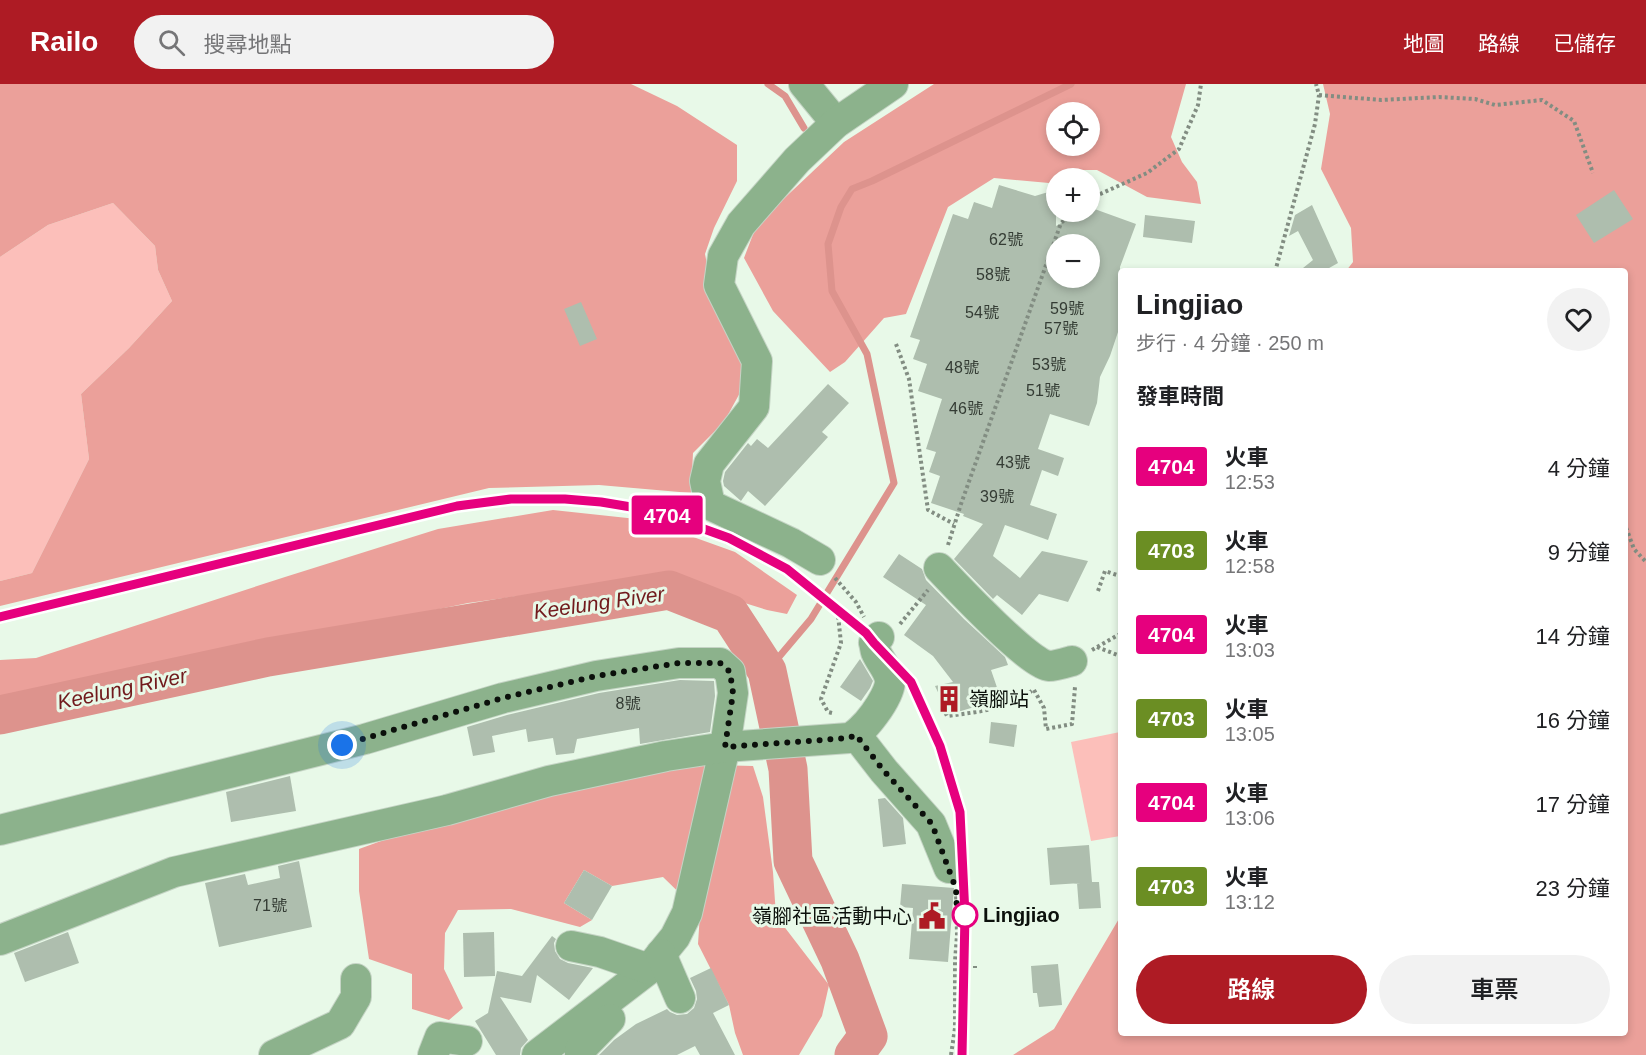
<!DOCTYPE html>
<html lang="zh-TW">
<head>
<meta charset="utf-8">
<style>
  :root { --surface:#fff; --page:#f2f2f2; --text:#202124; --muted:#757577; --accent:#ae1b24 }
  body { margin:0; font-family:Helvetica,"Noto Sans TC",sans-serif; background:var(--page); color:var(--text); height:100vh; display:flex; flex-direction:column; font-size:22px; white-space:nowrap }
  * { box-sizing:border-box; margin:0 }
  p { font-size:20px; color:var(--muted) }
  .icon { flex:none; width:33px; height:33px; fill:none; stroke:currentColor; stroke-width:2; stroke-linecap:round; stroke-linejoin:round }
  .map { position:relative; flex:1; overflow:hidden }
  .side { position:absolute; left:1118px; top:184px; width:510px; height:768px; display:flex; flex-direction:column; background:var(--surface); border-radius:6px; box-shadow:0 3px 9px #0003 }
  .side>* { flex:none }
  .badge { padding:0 12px; border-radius:4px; font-size:21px; line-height:39px }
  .fabs { position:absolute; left:1046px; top:18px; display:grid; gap:12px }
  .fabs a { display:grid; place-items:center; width:54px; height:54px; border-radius:50%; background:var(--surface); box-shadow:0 3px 9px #0003; font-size:30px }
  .you { position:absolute; width:30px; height:30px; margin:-15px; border:4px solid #fff; border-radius:50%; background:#1a73e8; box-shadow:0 0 0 9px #1a73e833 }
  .map>.badge { position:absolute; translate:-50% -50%; box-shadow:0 0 0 3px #fff }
  h2 { padding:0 18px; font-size:22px; line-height:54px }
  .round { display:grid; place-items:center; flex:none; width:63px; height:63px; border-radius:32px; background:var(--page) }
  .headline { display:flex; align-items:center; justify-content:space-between; height:102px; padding:0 18px }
  h1 { font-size:28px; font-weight:600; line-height:45px }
  .action { display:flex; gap:12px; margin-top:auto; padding:12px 18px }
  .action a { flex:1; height:69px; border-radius:36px; background:var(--accent); color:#fff; font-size:24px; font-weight:600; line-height:69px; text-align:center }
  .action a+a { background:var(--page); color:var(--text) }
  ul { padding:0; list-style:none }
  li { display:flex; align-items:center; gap:18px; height:84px; padding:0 18px }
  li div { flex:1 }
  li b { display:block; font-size:22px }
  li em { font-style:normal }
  li .badge { min-width:66px; font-weight:700; text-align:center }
  header { display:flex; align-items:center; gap:36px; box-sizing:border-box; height:84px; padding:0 30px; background:var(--accent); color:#fff }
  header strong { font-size:28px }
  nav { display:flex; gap:33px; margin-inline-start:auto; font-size:21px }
  .search { width:420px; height:54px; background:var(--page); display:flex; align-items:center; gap:15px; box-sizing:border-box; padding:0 21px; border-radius:33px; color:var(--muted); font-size:22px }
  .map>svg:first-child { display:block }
  .green { fill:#fcbfba }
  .forest { fill:#eba09a; fill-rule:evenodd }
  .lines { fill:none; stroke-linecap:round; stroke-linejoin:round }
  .stream { stroke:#dd938d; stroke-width:7 }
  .river { stroke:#dd938d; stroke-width:39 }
  .building { fill:#aebeae; fill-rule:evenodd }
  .minor-casing { stroke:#c5d4c5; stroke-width:32 }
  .path { stroke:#828d82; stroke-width:4; stroke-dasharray:3 3; stroke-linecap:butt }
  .minor { stroke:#8cb28c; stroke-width:30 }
  .rail-casing { stroke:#808b80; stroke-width:7 }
  .rail { stroke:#e8f9e8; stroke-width:4.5; stroke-dasharray:14; stroke-linecap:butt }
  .line-casing { stroke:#fff; stroke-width:14 }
  .line { stroke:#e6007e; stroke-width:9 }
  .walk { stroke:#0b100b; stroke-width:6; stroke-dasharray:0 10.8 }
  .stop-dot { fill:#fff; stroke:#e6007e; stroke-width:3 }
  .labels { text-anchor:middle; stroke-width:6; stroke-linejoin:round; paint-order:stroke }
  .number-label { font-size:16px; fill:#343c34 }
  .poi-label { font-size:20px; fill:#0b100b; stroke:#e8f9e8; text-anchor:start }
  .stop-label { font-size:20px; font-weight:bold; fill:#0b100b; stroke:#e8f9e8; text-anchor:start }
  .water-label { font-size:21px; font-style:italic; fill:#711a1c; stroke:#e8f9e8 }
</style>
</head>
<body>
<header>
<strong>Railo</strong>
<div class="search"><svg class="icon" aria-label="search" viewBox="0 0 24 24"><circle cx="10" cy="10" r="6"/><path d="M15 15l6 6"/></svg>搜尋地點</div>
<nav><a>地圖</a><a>路線</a><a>已儲存</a></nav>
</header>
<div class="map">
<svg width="1646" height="971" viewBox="0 0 1646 971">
  <rect width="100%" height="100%" fill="#e8f9e8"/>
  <g class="green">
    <polygon points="113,119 155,162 158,186 172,217 129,264 81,310 89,375 32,489 0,497 0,173 48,141"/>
    <polygon points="1120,648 1120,752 1091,757 1071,658"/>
  </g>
  <g class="forest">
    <polygon points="0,0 631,0 677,22 737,61 737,97 714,144 705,170 714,217 747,284 741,307 724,338 693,369 691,409 599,401 489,404 0,522 0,497 32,489 89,375 81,310 129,264 172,217 158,186 155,162 113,119 48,141 0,173"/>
    <path d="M934,0H1186L1171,53L1182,78L1197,98L1201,120L1147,113L1097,86H1077L1049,99L994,94L948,123L906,230L884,234L845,278L830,288L773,227L744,174L757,140L844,58ZM1056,28H1089V62H1056Z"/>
    <polygon points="1323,0 1646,0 1646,971 1013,971 1054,945 1120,833 1120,950 1624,950 1624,188 1346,187 1353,178 1351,144 1321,85 1330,30"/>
    <polygon points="553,426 646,436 735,468 797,511 787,530 767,526 661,493 468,519 0,617 0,576 36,574 285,493 438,445"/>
    <polygon points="674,680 753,682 763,713 773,788 776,832 829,901 822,932 799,971 743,971 735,949 729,921 698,860 700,829 663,793 612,802 584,786 564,819 592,836 580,843 511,825 458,826 445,849 444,885 463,924 449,936 412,925 412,890 369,875 359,807 359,765 392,753"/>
  </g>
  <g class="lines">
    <g class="stream">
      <polyline points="768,0 785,12 804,44"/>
      <polyline points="767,587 811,535 894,399 867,270 832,207 828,160 841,123 852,105 872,97 1071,0"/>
    </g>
    <polyline class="river" points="0,631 268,573 669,506 730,530 767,587 788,685 793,777 840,876 868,952 854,971"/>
  </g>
  <g class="building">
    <path d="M999,101L1035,112L1055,106L1049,124L1056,125V142L1082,128H1089V123L1136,140L1120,183V242L1110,272L1100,293L1097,319L1089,342L1050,330L1038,365L1064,374L1058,392L1042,386L1030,421L1057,430L1048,456L1005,441L993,472L1020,494L1042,467L1088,477L1068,518L1039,510L1022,531L997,511L993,515L954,475L983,440L963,432L964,430L931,419L940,392L929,388L936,368L926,365L942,315L918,307L927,280L913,275L920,256L910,253L953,130L968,135L974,118L992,124ZM1056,154L1075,160H1089V194H1056Z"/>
    <polygon points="1614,106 1633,135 1594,159 1576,131"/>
    <polygon points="1312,121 1338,179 1322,188 1298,188 1313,176 1298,147 1289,152 1295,131"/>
    <polygon points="1145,131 1195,137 1192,159 1143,153"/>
    <polygon points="581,218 597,255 580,262 564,225"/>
    <polygon points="828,300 849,319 822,348 828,353 765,422 748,407 741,417 724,402 723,397 725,388 748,359 751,362 757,355 768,364"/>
    <polygon points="899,470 922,485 926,496 964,535 1005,573 1008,581 991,586 1001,615 961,627 948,629 935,602 953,598 933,572 904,551 926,521 883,493"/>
    <polygon points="860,575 873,597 870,604 861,617 840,603"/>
    <polygon points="680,596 714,597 715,612 710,648 640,660 639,644 577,655 574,669 556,671 553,654 528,658 526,645 492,652 495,668 473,672 467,643 507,631 599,609"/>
    <polygon points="991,638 1017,641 1014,663 989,659"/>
    <polygon points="290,692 296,727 231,738 226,708"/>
    <polygon points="885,714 903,734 906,760 883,763 878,715"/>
    <polygon points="1089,761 1092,798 1099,798 1101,824 1079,825 1077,799 1081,799 1050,801 1047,764"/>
    <polygon points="299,777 312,843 219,863 205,799 245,790 248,801 280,794 278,782"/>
    <polygon points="584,786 612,802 592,836 564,819"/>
    <polygon points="902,800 954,804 948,878 909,875 913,824 900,823"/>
    <polygon points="68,848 79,879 25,898 14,869"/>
    <polygon points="494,848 495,892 464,893 463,849"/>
    <polygon points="552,852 556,855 554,859 555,867 560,875 568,879 593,884 569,916 537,891 531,919 500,913 528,956 521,964 520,971 496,971 475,937 488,929 497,887 522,892"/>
    <polygon points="1058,880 1062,921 1039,923 1037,909 1033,909 1031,882"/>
    <polygon points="711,884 729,921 713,929 735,971 700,971 695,962 677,971 599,971 614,956 636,940 667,925 670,928 677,931 687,930 694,924 697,915 696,907 690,894"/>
  </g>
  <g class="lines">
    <defs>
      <g id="minor">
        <polyline points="804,0 836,39"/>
        <polyline points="820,476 791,459 710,421 705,397 709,380 754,323 757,277 719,201 723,172 741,140 797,76 836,39 893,0"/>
        <path d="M939,484C955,501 1030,581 1049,582C1056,582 1065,579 1072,577"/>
        <polyline points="856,651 884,687 931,740 949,784"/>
        <polyline points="0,746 365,655 503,614 596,592 679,579 720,579 730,588 733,609 725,663 687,829 675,853 649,885 537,971"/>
        <path d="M0,856L174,788L447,726L549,697L666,672L725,663L849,654C863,649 889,614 890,598C890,587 880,578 876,568C875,565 875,562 874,559L879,553"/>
        <polyline points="571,862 600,868 649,885"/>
        <polyline points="661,870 680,914"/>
        <polyline points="274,971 340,940 356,913 356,895"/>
        <polyline points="433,971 440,953 467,957"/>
        <polyline points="580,971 580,966 610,935"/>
      </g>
    </defs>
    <use href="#minor" class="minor-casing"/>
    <g class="path">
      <polyline points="1319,11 1381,16 1439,13 1475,15 1495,21 1542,16 1574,37 1593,89"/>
      <polyline points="1089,115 1147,89 1179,65 1198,21 1201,0"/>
      <polyline points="1275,188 1315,40 1319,11 1316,0"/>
      <polyline points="896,260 909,295 928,426 954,440"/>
      <polyline points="1624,438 1634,465 1646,478"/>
      <polyline points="948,461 961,420 1061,139 1074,128"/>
      <polyline points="835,494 856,518 864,533"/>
      <polyline points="1098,507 1105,487 1120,492"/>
      <polyline points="900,540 928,506"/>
      <polyline points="1097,563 1120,572"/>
      <polyline points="1092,566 1120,550"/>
      <polyline points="1034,606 1044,624 1046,645 1072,640 1075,603"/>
      <path d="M939,620H941L947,632C978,628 1010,625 1034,605"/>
      <polyline points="832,629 828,628 821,615 841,559 838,531"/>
      <polyline points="975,884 975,882"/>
      <polyline points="951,971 955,944 955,877 957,851 956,807"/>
    </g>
    <use href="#minor" class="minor"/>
    <defs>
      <polyline id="rail" points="0,533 457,422 493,417 529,414 565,415 601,418 637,424 668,432 729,454 787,485 866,549 911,599 940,661 960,728 965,817 962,971"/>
    </defs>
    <use href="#rail" class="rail-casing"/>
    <use href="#rail" class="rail"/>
  </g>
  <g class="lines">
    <defs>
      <polyline id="line" points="0,533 457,422 511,415 565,415 601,418 637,424 668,432 729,454 787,485 866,549 874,559 911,598 940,662 960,728 965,831 962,971"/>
    </defs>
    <use href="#line" class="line-casing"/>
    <use href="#line" class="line"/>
    <polyline class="walk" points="342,661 503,614 596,592 679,579 720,579 730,588 733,609 725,663 849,654 856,651 884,687 932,740 956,805 957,828 965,831"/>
  </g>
  <defs>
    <symbol id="building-bare" viewBox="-9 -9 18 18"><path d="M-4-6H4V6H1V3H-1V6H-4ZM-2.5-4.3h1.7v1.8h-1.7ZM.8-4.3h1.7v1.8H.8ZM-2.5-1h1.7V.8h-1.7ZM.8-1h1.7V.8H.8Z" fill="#ae1b24" stroke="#e8f9e8" stroke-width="2.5" paint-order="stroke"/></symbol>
    <symbol id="civic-bare" viewBox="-9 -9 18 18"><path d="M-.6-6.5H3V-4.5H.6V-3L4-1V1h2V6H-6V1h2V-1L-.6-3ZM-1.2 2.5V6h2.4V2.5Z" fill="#ae1b24" stroke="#e8f9e8" stroke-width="2.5" paint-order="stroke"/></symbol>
  </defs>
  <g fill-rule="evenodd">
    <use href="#building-bare" x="930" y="596" width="38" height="38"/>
    <use href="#civic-bare" x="913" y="813" width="38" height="38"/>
  </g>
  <circle class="stop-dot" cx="965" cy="831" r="12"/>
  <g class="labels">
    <g class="number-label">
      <text x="1006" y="161">62號</text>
      <text x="993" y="196">58號</text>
      <text x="1067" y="230">59號</text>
      <text x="982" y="234">54號</text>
      <text x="1061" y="250">57號</text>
      <text x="1049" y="286">53號</text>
      <text x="962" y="289">48號</text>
      <text x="1043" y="312">51號</text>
      <text x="966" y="330">46號</text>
      <text x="1013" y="384">43號</text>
      <text x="997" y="418">39號</text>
      <text x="628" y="625">8號</text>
      <text x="270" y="827">71號</text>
    </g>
    <g class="poi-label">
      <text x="969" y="622">嶺腳站</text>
      <text x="912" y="839" text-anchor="end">嶺腳社區活動中心</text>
    </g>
    <g class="stop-label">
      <text x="983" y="838">Lingjiao</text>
    </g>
    <g class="water-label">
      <text transform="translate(599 519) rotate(-8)" y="7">Keelung River</text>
      <text transform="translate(122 605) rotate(-12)" y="7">Keelung River</text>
    </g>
  </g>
</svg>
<div class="fabs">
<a><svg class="icon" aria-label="locate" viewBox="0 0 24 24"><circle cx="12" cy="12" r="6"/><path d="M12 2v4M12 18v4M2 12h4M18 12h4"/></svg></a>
<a>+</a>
<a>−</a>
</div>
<div class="you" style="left:342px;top:661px"></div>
<b class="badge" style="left:667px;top:431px;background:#e6007e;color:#fff">4704</b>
<section class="side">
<div class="headline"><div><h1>Lingjiao</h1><p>步行 · 4 分鐘 · 250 m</p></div><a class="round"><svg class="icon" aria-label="heart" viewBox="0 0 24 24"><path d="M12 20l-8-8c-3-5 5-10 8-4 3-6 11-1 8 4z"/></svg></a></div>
<h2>發車時間</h2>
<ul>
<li><span class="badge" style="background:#e6007e;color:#fff">4704</span><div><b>火車</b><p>12:53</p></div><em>4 分鐘</em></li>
<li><span class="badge" style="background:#6b8e23;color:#fff">4703</span><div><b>火車</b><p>12:58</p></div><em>9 分鐘</em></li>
<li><span class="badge" style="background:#e6007e;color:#fff">4704</span><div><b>火車</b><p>13:03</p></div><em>14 分鐘</em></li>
<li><span class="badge" style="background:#6b8e23;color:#fff">4703</span><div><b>火車</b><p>13:05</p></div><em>16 分鐘</em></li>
<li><span class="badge" style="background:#e6007e;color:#fff">4704</span><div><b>火車</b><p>13:06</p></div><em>17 分鐘</em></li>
<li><span class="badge" style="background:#6b8e23;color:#fff">4703</span><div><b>火車</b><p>13:12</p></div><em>23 分鐘</em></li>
</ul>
<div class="action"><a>路線</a><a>車票</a></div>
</section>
</div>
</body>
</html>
